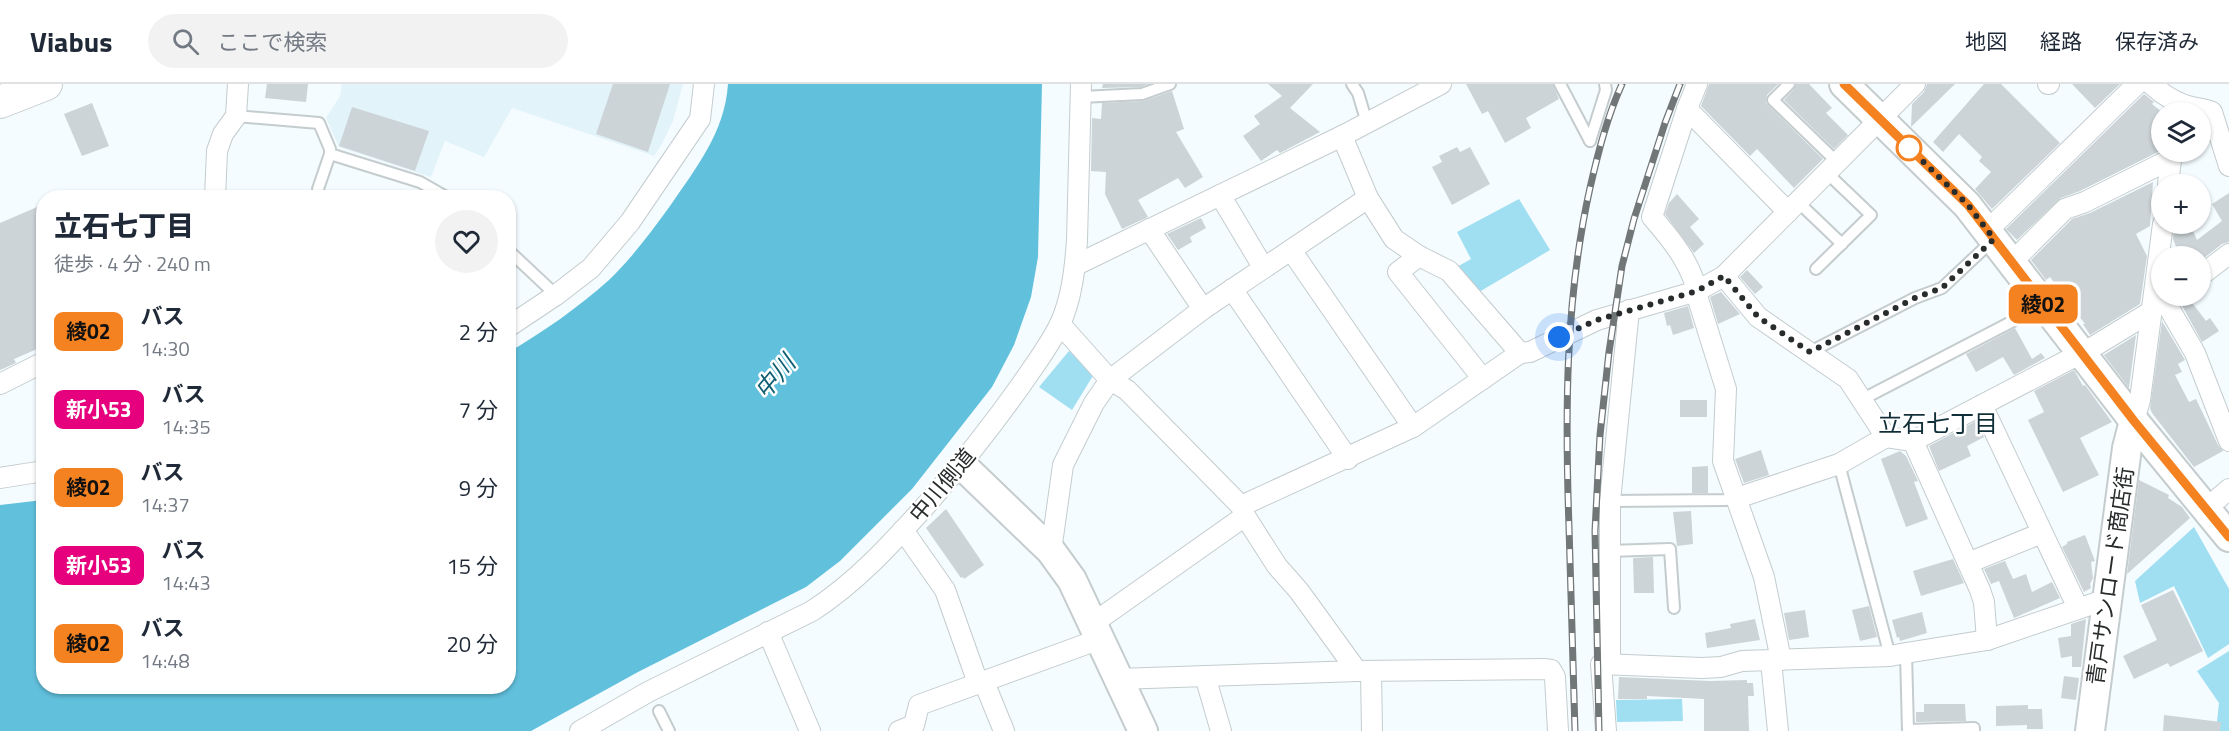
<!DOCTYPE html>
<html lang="ja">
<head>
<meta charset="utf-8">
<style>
  :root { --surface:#fff; --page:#f2f2f3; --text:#1f2937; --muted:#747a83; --line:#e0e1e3 }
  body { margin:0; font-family:"Titillium Web","Noto Sans JP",sans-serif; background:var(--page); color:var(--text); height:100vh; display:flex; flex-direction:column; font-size:22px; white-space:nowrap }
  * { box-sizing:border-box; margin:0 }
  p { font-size:20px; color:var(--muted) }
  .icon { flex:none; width:33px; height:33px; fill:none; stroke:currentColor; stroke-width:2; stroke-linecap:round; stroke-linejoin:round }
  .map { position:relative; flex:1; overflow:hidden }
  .sheet { position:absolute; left:36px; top:106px; width:480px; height:504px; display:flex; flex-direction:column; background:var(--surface); border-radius:24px; box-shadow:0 2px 4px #0004 }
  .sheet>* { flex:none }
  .badge { padding:0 12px; border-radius:9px; font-size:21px; line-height:39px }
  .tools { position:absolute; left:2151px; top:18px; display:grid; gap:12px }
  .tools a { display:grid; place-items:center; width:60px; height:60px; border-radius:50%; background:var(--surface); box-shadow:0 2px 4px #0004; font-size:30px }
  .you { position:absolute; width:30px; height:30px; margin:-15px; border:4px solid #fff; border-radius:50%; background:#1a73e8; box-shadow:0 0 0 9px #1a73e833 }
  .map>.badge { position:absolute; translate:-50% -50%; box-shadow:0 0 0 3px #fff }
  .round { display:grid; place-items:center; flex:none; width:63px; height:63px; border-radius:32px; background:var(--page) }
  .overview { display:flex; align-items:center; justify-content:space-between; height:102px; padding:0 18px }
  h1 { font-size:28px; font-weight:800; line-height:45px }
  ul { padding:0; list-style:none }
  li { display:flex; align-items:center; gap:18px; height:78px; padding:0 18px }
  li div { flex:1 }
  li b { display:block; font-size:22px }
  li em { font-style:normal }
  li .badge { min-width:66px; font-weight:700; text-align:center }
  header { display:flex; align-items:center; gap:36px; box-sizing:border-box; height:84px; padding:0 30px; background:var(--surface); border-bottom:2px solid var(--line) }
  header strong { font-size:28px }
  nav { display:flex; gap:33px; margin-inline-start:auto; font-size:21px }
  .search { width:420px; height:54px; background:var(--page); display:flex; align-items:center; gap:15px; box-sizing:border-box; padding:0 21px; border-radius:33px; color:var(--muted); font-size:22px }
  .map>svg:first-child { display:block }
  .built { fill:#e2f3f9 }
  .green { fill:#a0def2 }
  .water { fill:#61c0dc }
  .building { fill:#ccd4d7 }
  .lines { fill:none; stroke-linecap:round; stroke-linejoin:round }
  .lane-casing { stroke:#c4ccce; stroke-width:14 }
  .street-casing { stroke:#c4ccce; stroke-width:22 }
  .secondary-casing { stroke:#c4ccce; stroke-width:32 }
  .primary-casing { stroke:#c4ccce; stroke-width:34 }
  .lane { stroke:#fff; stroke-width:10 }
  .street { stroke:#fff; stroke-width:20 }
  .secondary { stroke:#fff; stroke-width:28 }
  .primary { stroke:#fff; stroke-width:32 }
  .rail-casing { stroke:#717677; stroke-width:7 }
  .rail { stroke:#fff; stroke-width:4.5; stroke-dasharray:14; stroke-linecap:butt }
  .line-casing { stroke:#fff; stroke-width:14 }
  .line { stroke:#f58220; stroke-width:9 }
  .walk { stroke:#292c2d; stroke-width:6; stroke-dasharray:0 10.8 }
  .stop-dot { fill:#fff; stroke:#f58220; stroke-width:3 }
  .labels { text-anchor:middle; stroke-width:5; stroke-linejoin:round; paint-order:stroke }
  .street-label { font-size:22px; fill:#292c2d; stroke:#fff }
  .water-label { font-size:24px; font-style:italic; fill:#105e72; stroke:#fff }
  .neighbourhood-label { font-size:24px; fill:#102f38; stroke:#fff }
</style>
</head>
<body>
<header>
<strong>Viabus</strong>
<div class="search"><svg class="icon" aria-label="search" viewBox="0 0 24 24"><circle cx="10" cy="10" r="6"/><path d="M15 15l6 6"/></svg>ここで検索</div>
<nav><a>地図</a><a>経路</a><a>保存済み</a></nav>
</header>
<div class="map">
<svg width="2229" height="647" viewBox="0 0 2229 647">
  <rect width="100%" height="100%" fill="#f4fcff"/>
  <polygon class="built" points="342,0 683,0 673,37 662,60 654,72 512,24 484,73 445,57 431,93 339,63 326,34 340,12"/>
  <g class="green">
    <polygon points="1519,115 1550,166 1474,211 1455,184 1471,175 1457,148"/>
    <polygon points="1069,267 1094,290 1072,326 1039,303"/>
    <polygon points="2194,443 2229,505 2229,560 2208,574 2174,502 2140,519 2135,497"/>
    <polygon points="2229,567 2229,647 2216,647 2219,619 2197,587"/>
    <polygon points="1682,615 1683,637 1617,638 1616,616"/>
  </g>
  <path class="water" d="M728,0H1042L1038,173L1031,213L1014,261L992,303L912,405L840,477L806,503L638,588L531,647H0V421L43,416L44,603H508L509,268C543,248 579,223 609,196C632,174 651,148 670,122C696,84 725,48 728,0Z"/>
  <g class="building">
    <polygon points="267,0 308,0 306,18 265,14"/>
    <polygon points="613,0 670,0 648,68 596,50"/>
    <polygon points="1103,0 1148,0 1141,3 1102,4"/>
    <polygon points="1268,0 1313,0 1290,24 1320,48 1280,69 1277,66 1261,77 1243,52 1260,40 1254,32 1282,12"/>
    <polygon points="1466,0 1553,0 1559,15 1526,34 1531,44 1505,59 1488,27 1482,30"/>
    <polygon points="1709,0 1778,0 1767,11 1766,19 1823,75 1794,104 1757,65 1750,72 1701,22"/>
    <polygon points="1796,0 1809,0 1832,24 1826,29 1848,51 1834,65 1784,16 1794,5"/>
    <polygon points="1927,0 1955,0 1911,43 1912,20 1924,8"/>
    <polygon points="1984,0 2001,0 2060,59 1992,125 1975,105 1991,88 1979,77 1982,73 1959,50 1943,68 1933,58"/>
    <polygon points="2072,0 2120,0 2095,24"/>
    <polygon points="1172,7 1184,45 1176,48 1203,93 1185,104 1178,94 1138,116 1148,133 1122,145 1105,110 1106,88 1091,87 1092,34 1101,35 1102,19 1143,17"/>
    <polygon points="2144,10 2154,18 2152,20 2162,28 2160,67 2080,107 2061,114 2017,156 2006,145"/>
    <polygon points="92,19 109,62 82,72 64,30"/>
    <polygon points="352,23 429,47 415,87 339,62"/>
    <polygon points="1457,63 1460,68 1470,63 1490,100 1452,121 1432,83 1442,78 1439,72"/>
    <polygon points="2153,98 2150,142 2136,150 2147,172 2140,220 2090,251 2083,240 2085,240 2050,193 2046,196 2031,176 2072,135 2090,129"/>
    <polygon points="2229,109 2229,158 2222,160 2200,177 2200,172 2176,172 2179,170 2173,155 2175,140 2190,140 2197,156 2222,137 2212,120"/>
    <polygon points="1677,110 1699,135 1690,143 1704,160 1694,169 1665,130 1669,119"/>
    <polygon points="44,120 44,262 14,275 16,279 0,286 0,139"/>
    <polygon points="1201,134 1206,144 1190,153 1192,158 1178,166 1167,150"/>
    <polygon points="1747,186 1763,203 1755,210 1740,193"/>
    <polygon points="1721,208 1740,230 1718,240 1710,213"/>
    <polygon points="2187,212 2206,237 2210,234 2219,247 2202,258 2180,218"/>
    <polygon points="1688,222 1694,244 1673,251 1670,241 1667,242 1664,229"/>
    <polygon points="2162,237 2185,276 2178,280 2182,288 2175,291 2189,318 2196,315 2218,361 2223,367 2194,383 2152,329 2150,324"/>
    <polygon points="2015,244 2032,275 2041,269 2045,274 2014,291 2003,273 1976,288 1966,270"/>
    <polygon points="2136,251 2129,304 2104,271"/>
    <polygon points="2074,286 2083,302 2085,301 2112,338 2080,354 2099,391 2063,408 2028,336 2044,328 2034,307"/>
    <rect x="1680" y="316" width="27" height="17"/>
    <polygon points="1976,337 1984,353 1967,362 1971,372 1939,387 1929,362"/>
    <polygon points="1761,366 1769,391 1744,399 1735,375"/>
    <polygon points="1900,367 1906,372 1918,397 1914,398 1928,435 1906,443 1881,375"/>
    <polygon points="1708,382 1708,409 1692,409 1692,383"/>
    <polygon points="2139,396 2169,411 2168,414 2182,423 2190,434 2127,490"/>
    <polygon points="946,425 984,481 964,495 963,493 961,494 926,444"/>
    <polygon points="1691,427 1693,460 1677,462 1673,428"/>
    <polygon points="2085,451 2095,477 2091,478 2093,494 2090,500 2091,504 2084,508 2062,463 2067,460 2067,458"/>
    <polygon points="1653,473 1654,509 1634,509 1633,474"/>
    <polygon points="1953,475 1964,499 1921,512 1913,487"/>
    <polygon points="2005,477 2013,495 2026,490 2032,508 2052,498 2060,514 2014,534 1999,497 1991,500 1984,485"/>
    <polygon points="2173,506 2203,567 2170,583 2168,579 2134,595 2123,572 2157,556 2141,521"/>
    <polygon points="1869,522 1877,553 1860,557 1852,526"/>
    <polygon points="1805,526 1809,553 1789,556 1784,529"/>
    <polygon points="1922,528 1927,549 1900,557 1899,553 1897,554 1892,536"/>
    <polygon points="1755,535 1760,556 1707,564 1705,549 1731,544 1730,540"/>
    <polygon points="2086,535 2081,583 2072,583 2072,572 2061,574 2058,554 2071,552 2071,540"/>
    <polygon points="2064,592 2079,594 2076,616 2061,614"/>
    <polygon points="1619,593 1710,597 1747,596 1747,599 1753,599 1754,612 1748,612 1749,647 1704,647 1704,615 1647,612 1647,615 1618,615"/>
    <polygon points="1924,620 1965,620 1966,637 1916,638 1916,628 1924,628"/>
    <polygon points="2028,621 2028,625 2042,625 2043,645 2027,645 2027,641 1996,642 1996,622"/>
    <polygon points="2164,631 2221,638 2220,647 2163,647"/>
  </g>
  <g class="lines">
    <defs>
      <g id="lane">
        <polyline points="1352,0 1358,9 1367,39"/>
        <polyline points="1560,0 1590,57"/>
        <polyline points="1789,0 1773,16 1837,78"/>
        <polyline points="1081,13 1142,10 1170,0"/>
        <polyline points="236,32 319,39 330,65 330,70 420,98 448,114"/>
        <polyline points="1590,57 1606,6 1605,0"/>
        <polyline points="318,105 330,70"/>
        <polyline points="1797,117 1842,160"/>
        <polyline points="508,166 556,211"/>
        <polyline points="1816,185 1871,131 1826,88"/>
        <polyline points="1810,268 1915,214 1942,204 1992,157"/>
        <polyline points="1861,316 2044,221"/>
        <polyline points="1839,380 1890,572"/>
        <polyline points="1610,417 1725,416 1737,414"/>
        <polyline points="1609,467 1670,465 1674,524"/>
        <polyline points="1906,569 1908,647"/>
        <polyline points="659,627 669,647"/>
        <polyline points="1908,646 1974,644 1974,647"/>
      </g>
      <g id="street">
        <path d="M1697,0L1687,25L1652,133C1672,156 1695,184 1698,215L1726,305L1723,377L1764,493L1781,576"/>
        <polyline points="2048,0 2049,0"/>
        <path d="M2151,0C2162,10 2174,18 2188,22C2197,25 2204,24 2212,28L2229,82"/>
        <polyline points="1687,25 1788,128"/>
        <polyline points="1342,52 1368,114 1394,155 1419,172 1449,187 1520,269"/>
        <polyline points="2168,100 2172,68"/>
        <polyline points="1220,111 1263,183"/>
        <polyline points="215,114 217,67 223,50 236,32 238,0"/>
        <polyline points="1149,145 1203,225"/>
        <polyline points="1988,146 2137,0"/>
        <polyline points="1291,166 1413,343"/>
        <polyline points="1419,172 1398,188 1483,295"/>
        <polyline points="2012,178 2065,125 2085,118 2171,75"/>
        <polyline points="1076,181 1342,52 1441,0"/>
        <polyline points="1724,192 1758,233 1848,295 1886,353 1913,357 1980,506 1984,518 1987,556"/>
        <polyline points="2200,192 2229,170"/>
        <polyline points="1232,205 1348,375"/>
        <polyline points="2166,219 2195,269 2229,357"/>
        <polyline points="1060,240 1110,296 1127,306 1241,422 1245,432 1277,482 1299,507 1357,587"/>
        <polyline points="508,243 556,211 591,184 630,138 700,35 704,0"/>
        <polyline points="0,300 44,278"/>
        <polyline points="1982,321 2078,524"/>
        <polyline points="2134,337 2140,316 2163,140"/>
        <polyline points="1913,357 2093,263 2152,227"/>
        <polyline points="0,394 44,387"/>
        <polyline points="1737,414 1839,380 1886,353"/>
        <polyline points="1241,422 1413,343 1520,269 1530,268 1597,236 1697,207 1724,192 1915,0"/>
        <polyline points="2207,424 2229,405"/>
        <polyline points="903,446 945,506 978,599"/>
        <polyline points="1051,467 1063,381 1094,319 1110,296 1203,225 1368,114"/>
        <polyline points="1968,479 2042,449"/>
        <polyline points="1092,540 1245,432"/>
        <polyline points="768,548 810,647"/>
        <polyline points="1771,577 1778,647"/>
        <polyline points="1610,579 1610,417 1629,226"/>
        <polyline points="1371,589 1372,647"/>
        <polyline points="1205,592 1221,647"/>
        <polyline points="1118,595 1357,587 1544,585 1551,586 1555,593 1558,647"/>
        <polyline points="984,598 1004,647"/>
        <path d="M580,647L648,608L812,527C857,498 892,459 928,419C961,381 992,342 1021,301C1034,282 1050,261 1060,240C1072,214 1075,184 1077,156L1081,0"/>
        <polyline points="899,647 914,641 919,621 1100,555"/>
        <polyline points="1606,647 1601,580 1702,584 1721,583 1742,577 1890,572 1906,569 1987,556 2107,515"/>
      </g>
      <g id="secondary">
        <polyline points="1844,0 1967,121 2134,337 2229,453"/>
        <polyline points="967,386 1051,467 1072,496 1143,647"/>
        <polyline points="2090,647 2127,364 2134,337"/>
      </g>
      <polyline id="primary" points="0,18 46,0"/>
    </defs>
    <use href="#lane" class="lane-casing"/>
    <use href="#street" class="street-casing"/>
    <use href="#secondary" class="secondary-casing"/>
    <use href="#primary" class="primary-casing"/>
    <use href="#lane" class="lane"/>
    <use href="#street" class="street"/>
    <use href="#secondary" class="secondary"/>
    <use href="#primary" class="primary"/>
    <defs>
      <g id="rail">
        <path d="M1575,647C1573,579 1571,511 1569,443C1565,329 1565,216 1590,104C1598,69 1607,33 1622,0"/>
        <polyline points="1599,647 1595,447 1600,351 1609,268 1622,182 1634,135 1665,39 1680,0"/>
      </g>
    </defs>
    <use href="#rail" class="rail-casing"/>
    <use href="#rail" class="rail"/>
  </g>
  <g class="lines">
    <defs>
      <polyline id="line" points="1844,0 1968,121 2134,337 2229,453"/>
    </defs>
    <use href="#line" class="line-casing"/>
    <use href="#line" class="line"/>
    <polyline class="walk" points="1559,253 1597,236 1697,207 1724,192 1758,233 1810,268 1915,214 1942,204 1994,155 1968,121 1904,59 1909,64"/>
  </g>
  <circle class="stop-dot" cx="1909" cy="64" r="12"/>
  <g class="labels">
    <g class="street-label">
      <text transform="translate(942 401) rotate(-50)" y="8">中川側道</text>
      <text transform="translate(2110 492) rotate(-82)" y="8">青戸サンロード商店街</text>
    </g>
    <g class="water-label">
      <text transform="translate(775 293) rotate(-50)" y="8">中川</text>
    </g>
    <g class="neighbourhood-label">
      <text x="1938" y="348">立石七丁目</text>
    </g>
  </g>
</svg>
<div class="tools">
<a><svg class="icon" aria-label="layers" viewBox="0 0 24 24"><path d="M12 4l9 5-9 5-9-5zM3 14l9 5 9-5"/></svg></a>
<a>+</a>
<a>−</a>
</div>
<div class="you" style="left:1559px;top:253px"></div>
<b class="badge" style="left:2043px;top:220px;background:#f58220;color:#111">綾02</b>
<section class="sheet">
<div class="overview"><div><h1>立石七丁目</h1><p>徒歩 · 4 分 · 240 m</p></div><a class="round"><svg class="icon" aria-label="heart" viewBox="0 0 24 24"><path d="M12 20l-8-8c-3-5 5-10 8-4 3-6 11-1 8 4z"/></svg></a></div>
<ul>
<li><span class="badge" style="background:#f58220;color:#111">綾02</span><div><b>バス</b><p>14:30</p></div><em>2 分</em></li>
<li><span class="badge" style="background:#e6007e;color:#fff">新小53</span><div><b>バス</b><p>14:35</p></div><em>7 分</em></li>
<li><span class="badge" style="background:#f58220;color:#111">綾02</span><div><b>バス</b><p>14:37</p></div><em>9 分</em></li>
<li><span class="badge" style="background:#e6007e;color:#fff">新小53</span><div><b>バス</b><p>14:43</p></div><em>15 分</em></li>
<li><span class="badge" style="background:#f58220;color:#111">綾02</span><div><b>バス</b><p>14:48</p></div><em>20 分</em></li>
</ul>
</section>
</div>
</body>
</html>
